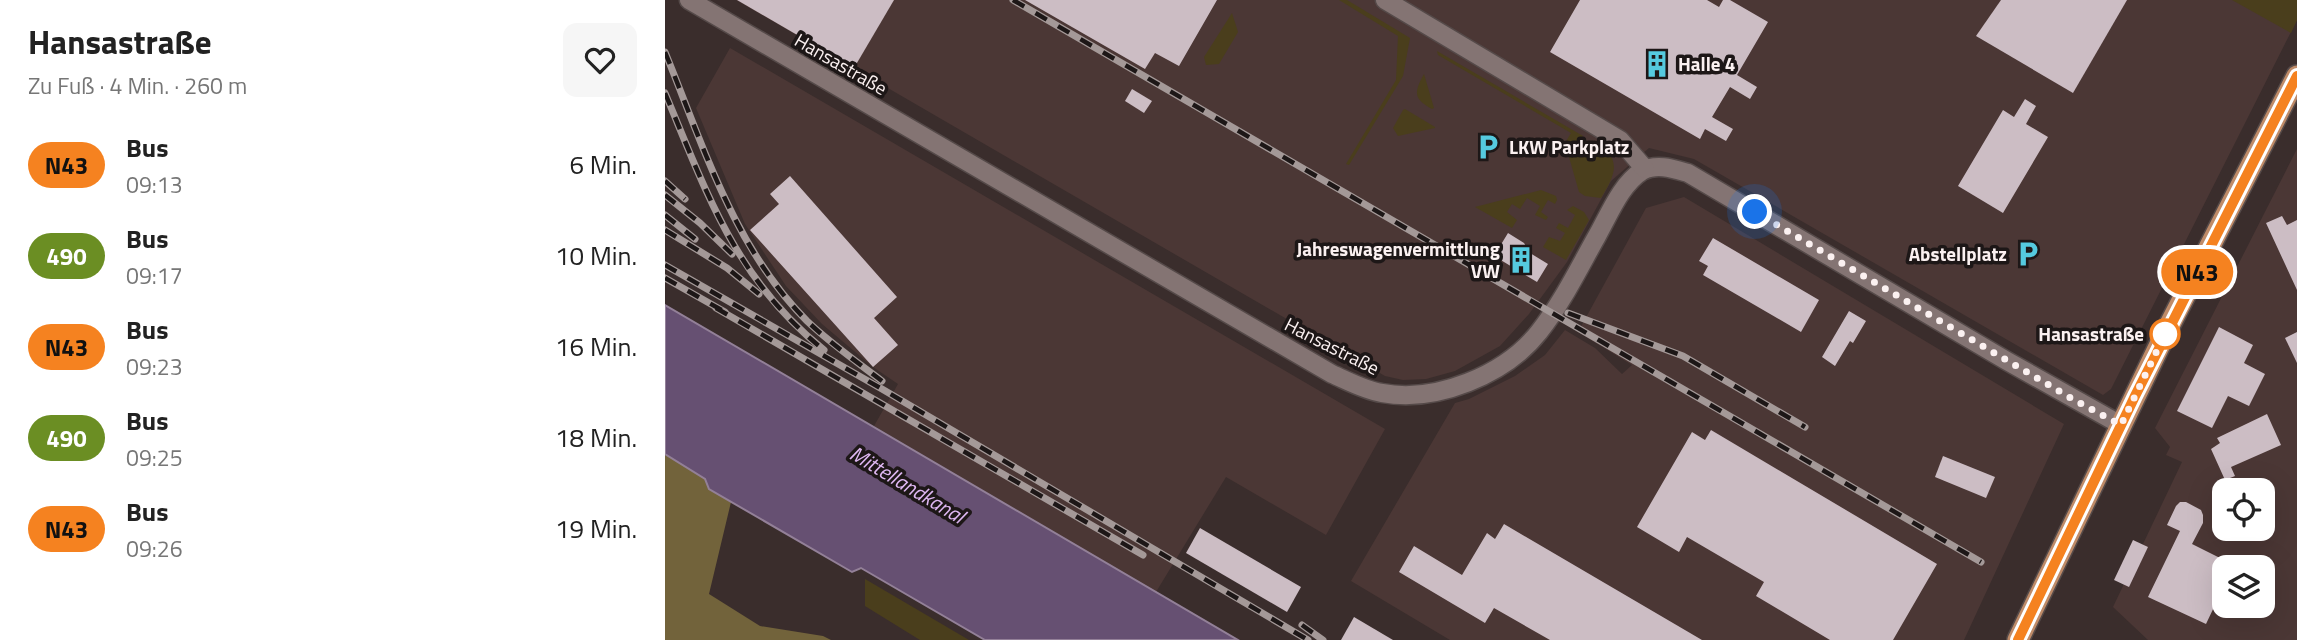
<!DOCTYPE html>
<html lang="de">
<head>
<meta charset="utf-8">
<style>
  :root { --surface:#fff; --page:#f6f6f6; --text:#222; --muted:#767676 }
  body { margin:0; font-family:"Titillium Web",sans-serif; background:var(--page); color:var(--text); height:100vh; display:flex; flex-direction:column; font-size:26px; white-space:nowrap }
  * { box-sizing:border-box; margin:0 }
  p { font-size:23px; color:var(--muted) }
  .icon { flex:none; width:38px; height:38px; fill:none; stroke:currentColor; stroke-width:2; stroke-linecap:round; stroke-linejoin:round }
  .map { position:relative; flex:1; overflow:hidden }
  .side { display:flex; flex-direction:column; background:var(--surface); width:665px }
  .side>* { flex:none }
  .badge { padding:0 14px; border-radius:23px; font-size:24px; line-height:46px }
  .tools { position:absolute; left:1547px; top:478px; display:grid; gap:14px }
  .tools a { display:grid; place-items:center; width:63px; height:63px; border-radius:14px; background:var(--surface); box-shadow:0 7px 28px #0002; font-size:35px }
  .you { position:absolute; width:35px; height:35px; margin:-18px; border:5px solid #fff; border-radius:50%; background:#1a73e8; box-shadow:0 0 0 10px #1a73e833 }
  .map>.badge { position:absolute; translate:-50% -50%; box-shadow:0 0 0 4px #fff }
  .round { display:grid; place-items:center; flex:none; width:74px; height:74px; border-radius:14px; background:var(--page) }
  .summary { display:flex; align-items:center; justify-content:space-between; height:119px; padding:0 28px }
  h1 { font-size:33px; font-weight:700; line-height:52px }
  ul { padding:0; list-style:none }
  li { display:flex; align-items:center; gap:21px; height:91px; padding:0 28px }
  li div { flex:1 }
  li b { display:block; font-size:26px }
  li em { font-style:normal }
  li .badge { min-width:77px; font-weight:700; text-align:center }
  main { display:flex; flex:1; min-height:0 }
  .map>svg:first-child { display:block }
  .built { fill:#4b3735; fill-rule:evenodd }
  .green { fill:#4a3e1c }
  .forest { fill:#72633b }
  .water { fill:#665072; stroke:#938098; stroke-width:2 }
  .building { fill:#ccbdc4 }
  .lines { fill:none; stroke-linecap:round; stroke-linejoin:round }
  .minor-casing { stroke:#554a49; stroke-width:21 }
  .major-casing { stroke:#554a49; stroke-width:24 }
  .minor { stroke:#847473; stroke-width:18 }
  .major { stroke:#bf8b68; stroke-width:21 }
  .rail-casing { stroke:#a49998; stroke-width:7 }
  .rail { stroke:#1d1717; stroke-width:4.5; stroke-dasharray:13; stroke-linecap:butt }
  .line-casing { stroke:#fff; stroke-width:16 }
  .line { stroke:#f58220; stroke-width:10 }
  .walk { stroke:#fbf1f1; stroke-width:7; stroke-dasharray:0 12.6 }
  .stop-dot { fill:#fff; stroke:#f58220; stroke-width:3.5 }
  .labels { text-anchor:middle; stroke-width:7; stroke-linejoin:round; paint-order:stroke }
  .street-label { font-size:19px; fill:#fbf1f1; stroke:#1d1717 }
  .poi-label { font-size:19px; font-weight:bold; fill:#fbf1f1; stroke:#1d1717; text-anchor:start }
  .stop-label { font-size:19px; font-weight:bold; fill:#fbf1f1; stroke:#1d1717; text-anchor:end }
  .water-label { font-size:21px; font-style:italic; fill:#deb7f2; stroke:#1d1717 }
</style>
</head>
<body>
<main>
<section class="side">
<div class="summary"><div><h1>Hansastraße</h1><p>Zu Fuß · 4 Min. · 260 m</p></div><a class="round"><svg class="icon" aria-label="heart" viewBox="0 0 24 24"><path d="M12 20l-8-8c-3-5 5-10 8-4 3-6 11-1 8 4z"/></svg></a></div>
<ul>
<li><span class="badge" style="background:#f58220;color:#111">N43</span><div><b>Bus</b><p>09:13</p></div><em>6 Min.</em></li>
<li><span class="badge" style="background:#6b8e23;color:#fff">490</span><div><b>Bus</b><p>09:17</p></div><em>10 Min.</em></li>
<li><span class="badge" style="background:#f58220;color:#111">N43</span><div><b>Bus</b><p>09:23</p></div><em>16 Min.</em></li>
<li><span class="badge" style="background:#6b8e23;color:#fff">490</span><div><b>Bus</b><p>09:25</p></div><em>18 Min.</em></li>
<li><span class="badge" style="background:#f58220;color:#111">N43</span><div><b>Bus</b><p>09:26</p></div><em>19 Min.</em></li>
</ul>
</section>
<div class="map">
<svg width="1632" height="640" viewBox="0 0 1632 640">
  <rect width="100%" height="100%" fill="#3a2d2c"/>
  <g class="built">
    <polygon points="71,0 1632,0 1632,20 1446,389 1438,395 1029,159 984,148 946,181 902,262 864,314 835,346 790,371 761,379 738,380 720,376"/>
    <polygon points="65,48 720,429 661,535 561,477 491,592 209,426 233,384 208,367 157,324 121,286 80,224 31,108"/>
    <path d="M1632,149V640H1483L1448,607L1517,462L1501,455L1505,447L1490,428ZM1559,490H1598V528H1559ZM1559,567H1598V606H1559Z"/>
    <polygon points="1019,197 1399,424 1299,640 785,640 686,581 790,403 804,399 850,376 880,355 900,330 930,348 957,374 967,365 913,332 981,208"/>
  </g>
  <g class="green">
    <polygon points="674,0 682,0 745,38 738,76 684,165 681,164 731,80 733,36"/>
    <polygon points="1567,0 1632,0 1632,20 1626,33"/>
    <polygon points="567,13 573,32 554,64 541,65 539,57"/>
    <path d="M772,51L918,136L913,144L925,152L931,143C958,159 950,175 936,198L920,196L914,192L900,143L906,133L773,55Z"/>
    <path d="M759,74L769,108L767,109C748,99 749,92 759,74Z"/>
    <polygon points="740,109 770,127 770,128 733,136 728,128 738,110"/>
    <polygon points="876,190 891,196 892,200 890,204 883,200 876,212 883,217 881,220 870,215 875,206 862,198 855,209 847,204 842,212 852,220 847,228 810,207"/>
    <polygon points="908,206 919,212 924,220 901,260 878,247 884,237 895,241 900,233 891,228 894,223 903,228 910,215 902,210"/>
    <polygon points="200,579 304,640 255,640 200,606"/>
  </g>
  <polygon class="forest" points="0,454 40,479 44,489 66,502 44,594 95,626 158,636 166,640 0,640"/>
  <polygon class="water" points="0,305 573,640 320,640 196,568 187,572 44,489 40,479 0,454"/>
  <g class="building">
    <polygon points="72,0 229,0 189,68"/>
    <polygon points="360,0 552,0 514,66 490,53 480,69"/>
    <polygon points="915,0 1042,0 1054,7 1058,0 1065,0 1103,22 1072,75 1092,87 1085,99 1065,87 1047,117 1068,129 1061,141 1040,129 1035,139 885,52"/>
    <polygon points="1336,0 1462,0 1408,93 1311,36"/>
    <polygon points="467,89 487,101 479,113 460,101"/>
    <polygon points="1360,99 1371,106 1361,124 1383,137 1338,213 1293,186 1338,110 1349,117"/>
    <polygon points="125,176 232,297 209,318 233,345 208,367 85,230 114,204 105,194"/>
    <polygon points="1617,216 1622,225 1632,220 1632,290 1601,223"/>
    <polygon points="843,233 859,243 865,253 883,264 872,282 829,256"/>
    <polygon points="1048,238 1154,300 1136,332 1038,275 1043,266 1034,261"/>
    <polygon points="1184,311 1201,321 1188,343 1185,341 1170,366 1157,357"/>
    <polygon points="1554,327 1588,345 1579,363 1600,374 1584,406 1563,396 1547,428 1512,411"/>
    <polygon points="1632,332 1632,363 1620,338"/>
    <polygon points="1602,414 1616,445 1566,467 1570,476 1560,480 1546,449 1555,443 1552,438"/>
    <polygon points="1046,430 1272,564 1228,640 1165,640 1091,596 1099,582 1022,537 1014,552 972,527 1027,432 1040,440"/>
    <polygon points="1278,456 1330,477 1321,498 1270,477"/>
    <polygon points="1515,502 1521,502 1536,510 1538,515 1538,523 1527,544 1559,560 1559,586 1541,624 1483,597 1515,531 1502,525 1511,506"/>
    <polygon points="839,524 1037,640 885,640 829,608 820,623 734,572 749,546 797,575 822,533 830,539"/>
    <polygon points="535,528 636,587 622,612 521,553"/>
    <polygon points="1468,540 1483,547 1464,587 1449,580"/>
    <polygon points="689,617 728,640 676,640"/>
  </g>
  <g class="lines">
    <defs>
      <g id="minor">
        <path d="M24,0L667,374C683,381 699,390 717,393C771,403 840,375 874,332C897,303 914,268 932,236C944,215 956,184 977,171C992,163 1009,169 1023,173L1342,361L1456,425"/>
        <polyline points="720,0 955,140 980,169"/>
      </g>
      <polyline id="major" points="1353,640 1500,334 1632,76"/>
    </defs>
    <use href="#minor" class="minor-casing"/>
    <use href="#major" class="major-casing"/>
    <use href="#minor" class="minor"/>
    <use href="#major" class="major"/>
    <defs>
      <g id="rail">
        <polyline points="348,0 1316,562"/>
        <path d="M0,52C38,145 69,248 142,321C165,343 192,362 217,381"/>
        <path d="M0,93C42,193 70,279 159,350"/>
        <polyline points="0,181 20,199"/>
        <polyline points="0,195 35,223 67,254"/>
        <polyline points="0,215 30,239"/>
        <polyline points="0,230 62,268 94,294"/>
        <polyline points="0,265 217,389 643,640"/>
        <polyline points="0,278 60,312"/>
        <polyline points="51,308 478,555"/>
        <polyline points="903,313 1018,356 1140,427"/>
        <polyline points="637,625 658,640"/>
      </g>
    </defs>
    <use href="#rail" class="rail-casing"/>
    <use href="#rail" class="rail"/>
  </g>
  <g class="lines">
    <defs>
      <polyline id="line" points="1353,640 1470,396 1632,76"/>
    </defs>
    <use href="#line" class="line-casing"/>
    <use href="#line" class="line"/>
    <polyline class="walk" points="1090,212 1411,401 1456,425 1500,334"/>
  </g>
  <defs>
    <symbol id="building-bare" viewBox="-9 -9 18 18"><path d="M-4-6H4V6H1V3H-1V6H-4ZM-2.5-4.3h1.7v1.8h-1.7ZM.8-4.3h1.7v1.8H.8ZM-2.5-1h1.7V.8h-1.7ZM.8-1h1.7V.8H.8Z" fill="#55cadf" stroke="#1d1717" stroke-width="2.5" paint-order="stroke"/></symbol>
    <symbol id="parking-bare" viewBox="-9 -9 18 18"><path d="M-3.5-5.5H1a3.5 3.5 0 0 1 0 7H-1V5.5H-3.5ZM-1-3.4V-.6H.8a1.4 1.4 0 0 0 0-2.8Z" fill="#55cadf" stroke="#1d1717" stroke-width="2.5" paint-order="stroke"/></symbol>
  </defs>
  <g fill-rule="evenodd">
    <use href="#building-bare" x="973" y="45" width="38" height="38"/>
    <use href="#parking-bare" x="804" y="128" width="38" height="38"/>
    <use href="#parking-bare" x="1344" y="235" width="38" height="38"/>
    <use href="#building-bare" x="837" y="241" width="38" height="38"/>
  </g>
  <circle class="stop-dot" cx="1500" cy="334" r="14"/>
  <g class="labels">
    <g class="street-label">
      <text transform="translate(176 64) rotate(30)" y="7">Hansastraße</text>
      <text transform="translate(667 346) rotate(27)" y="7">Hansastraße</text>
    </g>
    <g class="poi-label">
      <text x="1013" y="71">Halle 4</text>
      <text x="844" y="154">LKW Parkplatz</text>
      <text x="835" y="256" text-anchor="end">Jahreswagenvermittlung<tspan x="835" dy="22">VW</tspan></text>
      <text x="1342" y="261" text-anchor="end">Abstellplatz</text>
    </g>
    <g class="stop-label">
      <text x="1479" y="341">Hansastraße</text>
    </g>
    <g class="water-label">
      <text transform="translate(242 485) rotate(31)" y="7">Mittellandkanal</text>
    </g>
  </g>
</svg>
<div class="tools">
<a><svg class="icon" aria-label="locate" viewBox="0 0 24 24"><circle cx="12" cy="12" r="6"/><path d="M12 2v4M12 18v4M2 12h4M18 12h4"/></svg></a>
<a><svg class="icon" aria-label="layers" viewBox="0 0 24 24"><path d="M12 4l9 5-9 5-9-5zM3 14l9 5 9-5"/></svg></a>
</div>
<div class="you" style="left:1090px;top:212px"></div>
<b class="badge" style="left:1532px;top:272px;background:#f58220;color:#111">N43</b>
</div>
</main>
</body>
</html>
